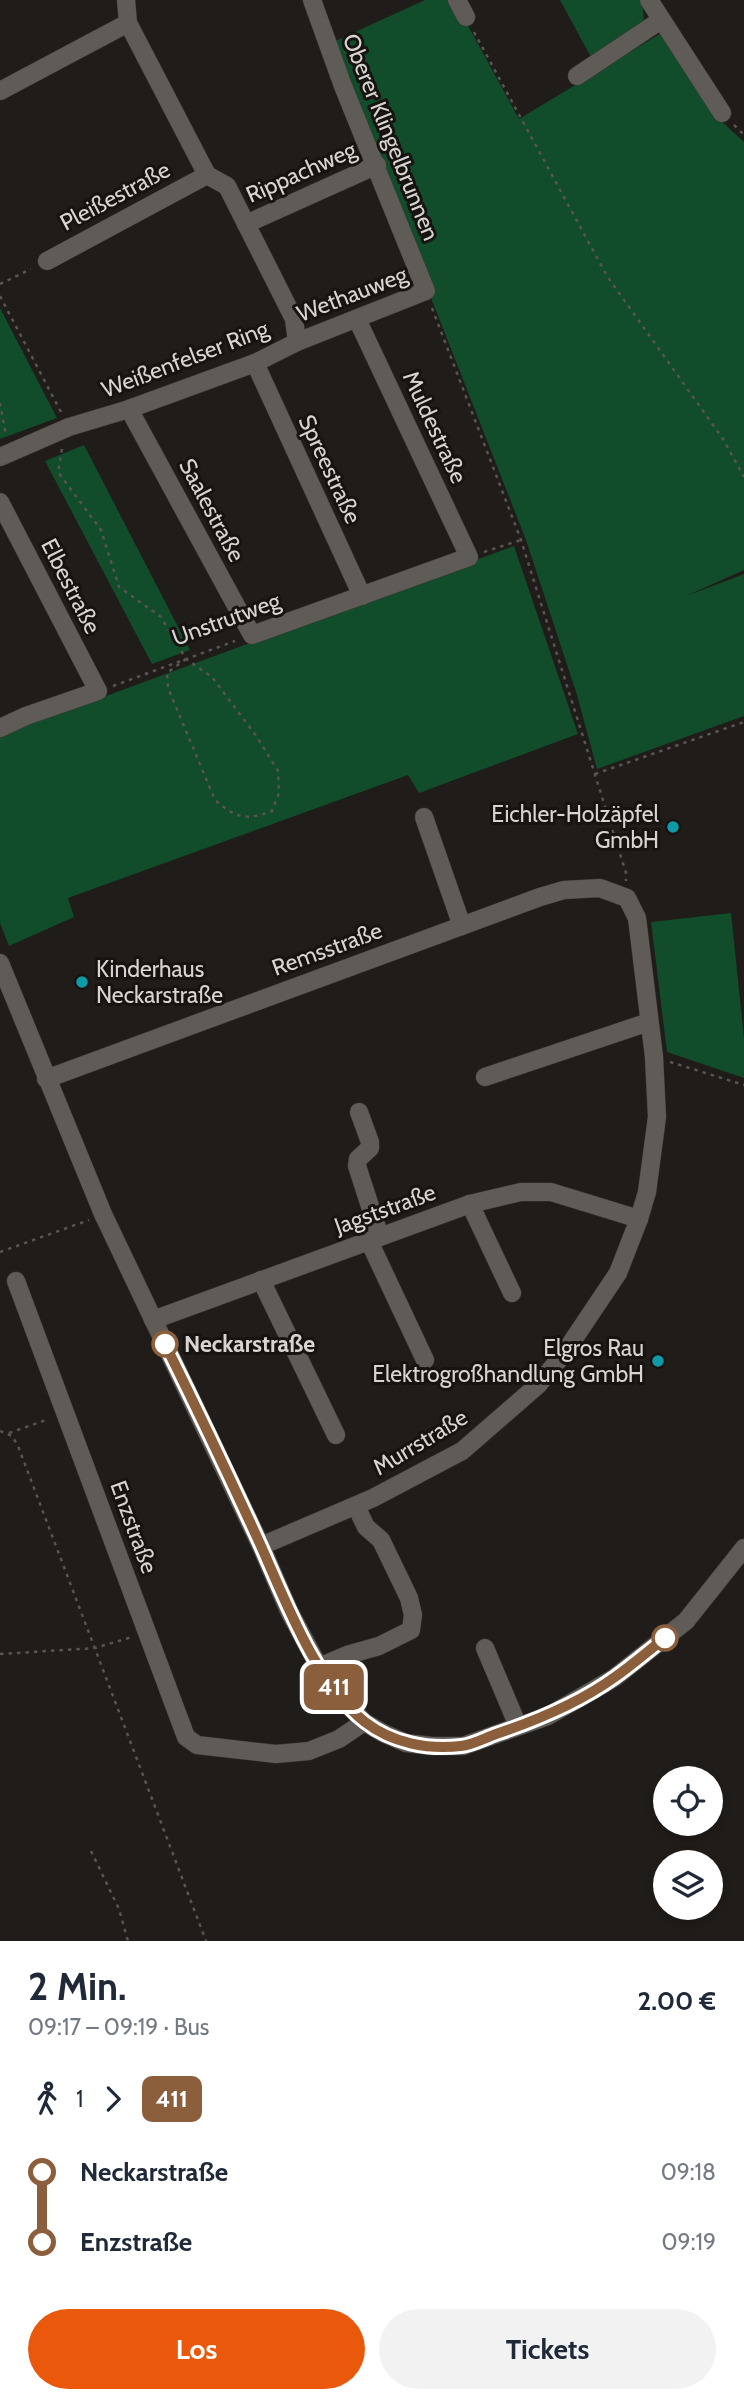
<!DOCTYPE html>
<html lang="de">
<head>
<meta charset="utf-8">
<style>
  :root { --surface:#fff; --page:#f2f2f3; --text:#1f2937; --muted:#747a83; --accent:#ea580c }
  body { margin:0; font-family:Cabin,sans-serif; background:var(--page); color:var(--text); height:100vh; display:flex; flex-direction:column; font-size:26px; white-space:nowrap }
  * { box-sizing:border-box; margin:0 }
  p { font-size:23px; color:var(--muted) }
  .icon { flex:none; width:38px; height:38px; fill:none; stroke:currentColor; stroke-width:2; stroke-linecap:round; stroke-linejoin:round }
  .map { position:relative; height:1941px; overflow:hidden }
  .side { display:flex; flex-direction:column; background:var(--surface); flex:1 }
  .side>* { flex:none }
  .badge { padding:0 14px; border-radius:10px; font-size:24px; line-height:46px }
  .buttons { position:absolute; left:653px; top:1766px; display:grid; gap:14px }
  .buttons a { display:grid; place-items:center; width:70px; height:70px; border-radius:50%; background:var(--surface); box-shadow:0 4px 10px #0003; font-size:35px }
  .map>.badge { position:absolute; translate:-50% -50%; box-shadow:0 0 0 4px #fff }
  .legs { display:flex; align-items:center; gap:10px; height:77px; padding:0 28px; font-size:23px }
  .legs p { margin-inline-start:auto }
  .summary { display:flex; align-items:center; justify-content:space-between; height:119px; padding:0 28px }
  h1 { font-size:38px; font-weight:700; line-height:52px }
  .cta { display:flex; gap:14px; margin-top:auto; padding:14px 28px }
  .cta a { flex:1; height:80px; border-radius:42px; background:var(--accent); color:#fff; font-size:28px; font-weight:700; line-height:80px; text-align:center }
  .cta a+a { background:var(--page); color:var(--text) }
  ul { padding:0 28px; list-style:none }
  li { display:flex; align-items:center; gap:24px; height:70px; font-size:26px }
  li i { display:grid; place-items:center; width:10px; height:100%; margin:0 9px; background:currentColor }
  li i::after { content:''; width:18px; height:18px; margin:-9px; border:5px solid; border-radius:50%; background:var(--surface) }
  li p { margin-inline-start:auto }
  li:first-child i { background:linear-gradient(#0000 50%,currentColor 0) }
  li:last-child i { background:linear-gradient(currentColor 50%,#0000 0) }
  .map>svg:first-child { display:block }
  .green { fill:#114c2b }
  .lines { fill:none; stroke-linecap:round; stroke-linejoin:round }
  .minor-casing { stroke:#3b3836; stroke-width:19 }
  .path { stroke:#585451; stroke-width:2.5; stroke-dasharray:3.5 5; stroke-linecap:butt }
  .minor { stroke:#5f5b57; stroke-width:18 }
  .line-1-casing { stroke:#fff; stroke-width:16 }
  .line-1 { stroke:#8b5e3c; stroke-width:10 }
  .culture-dot { fill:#0f9aa8; stroke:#171310; stroke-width:2.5 }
  .stop-1-dot { fill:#fff; stroke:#8b5e3c; stroke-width:3.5 }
  .labels { text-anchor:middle; stroke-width:6; stroke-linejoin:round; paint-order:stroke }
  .street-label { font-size:23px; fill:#d7d4d2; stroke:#171310 }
  .poi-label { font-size:23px; fill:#d7d4d2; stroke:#171310; text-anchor:end }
  .stop-label { font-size:23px; font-weight:bold; fill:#d7d4d2; stroke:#171310; text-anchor:start }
</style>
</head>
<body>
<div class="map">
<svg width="744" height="1941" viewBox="0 0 744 1941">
  <rect width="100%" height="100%" fill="#201c19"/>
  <g class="green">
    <polygon points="425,0 454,0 519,119 663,32 717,117 744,142 744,570 686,596 744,574 744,716 597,769 577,695 526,540 331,43"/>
    <polygon points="560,0 642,0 644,21 592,59"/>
    <polygon points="0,308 57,418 0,439"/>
    <polygon points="84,445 190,650 152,664 45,461"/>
    <polygon points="514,546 578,734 419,793 408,775 68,898 74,917 9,946 0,923 0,735"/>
    <polygon points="731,913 744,1038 744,1078 667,1052 651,922"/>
  </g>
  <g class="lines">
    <defs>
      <g id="minor">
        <polyline points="457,0 466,17"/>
        <polyline points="649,0 722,113"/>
        <polyline points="577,76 661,20"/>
        <polyline points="0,91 128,23"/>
        <polyline points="246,224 377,165"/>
        <polyline points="47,261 207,175"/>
        <polyline points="297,342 426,291 343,86 312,0"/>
        <polyline points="255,363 362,596"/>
        <polyline points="129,409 252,635 469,557 357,319"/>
        <polyline points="0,457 69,427 129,409 255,363 297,342 294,319 227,186 207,175 128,23 126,0"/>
        <polyline points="0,502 98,691 26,716 0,728"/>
        <polyline points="424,817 462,926"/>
        <polyline points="0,963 103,1214 261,1546 289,1611 319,1667 340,1695 364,1722 383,1733 406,1743 432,1746 463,1746 548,1716 614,1678 686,1621 744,1548"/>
        <polyline points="485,1077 649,1022"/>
        <polyline points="46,1079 540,897 564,890 600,888 627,898 637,918 654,1057 657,1117 647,1192 639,1219 618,1273 565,1352 538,1385 462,1451 373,1498 261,1546"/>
        <polyline points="359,1112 370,1142 370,1148 358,1159 357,1166 380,1237"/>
        <polyline points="470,1204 512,1293"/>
        <polyline points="369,1241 425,1360"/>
        <polyline points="261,1280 336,1435"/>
        <polyline points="16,1281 186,1737 197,1745 276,1754 309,1751 339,1739 364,1722"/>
        <polyline points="153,1320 470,1204 521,1192 551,1192 639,1219"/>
        <polyline points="485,1648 518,1726"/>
        <polyline points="319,1667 347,1655 379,1646 411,1630 413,1615 409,1598 381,1540 366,1527 356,1506"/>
      </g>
    </defs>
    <use href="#minor" class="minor-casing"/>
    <g class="path">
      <polyline points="474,32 607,276 723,439 744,477"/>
      <polyline points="734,125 744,135"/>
      <polyline points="0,284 31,269"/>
      <polyline points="0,296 62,414"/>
      <polyline points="432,308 521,540 626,873 626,881"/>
      <polyline points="0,403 6,436"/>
      <path d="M62,449L58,472L101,530L119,587L161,617L186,659L212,677L257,737L278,771L279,793L272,811C247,821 235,818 215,800L168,688L167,673L186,659"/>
      <polyline points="484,552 521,540"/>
      <polyline points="113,686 235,641"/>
      <polyline points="595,774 744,722"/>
      <polyline points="670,1062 744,1085"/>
      <polyline points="0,1252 89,1220"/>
      <polyline points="0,1431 12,1436 18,1446 206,1941"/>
      <polyline points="9,1433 49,1419"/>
      <polyline points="0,1654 95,1648 132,1637"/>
      <polyline points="91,1851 119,1909 128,1941"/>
    </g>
    <use href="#minor" class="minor"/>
  </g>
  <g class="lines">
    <defs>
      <path id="line-1" d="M165,1344C198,1411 230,1478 261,1546C285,1600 317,1685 365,1722C392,1743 428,1750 461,1746C472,1745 485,1738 496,1734C538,1720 579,1703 615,1677C632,1665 648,1651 665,1638"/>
    </defs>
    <use href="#line-1" class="line-1-casing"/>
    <use href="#line-1" class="line-1"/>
  </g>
  <g class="culture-dot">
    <circle cx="673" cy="827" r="7"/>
    <circle cx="82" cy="982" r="7"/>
    <circle cx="658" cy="1361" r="7"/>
  </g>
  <g class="stop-1-dot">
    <circle cx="165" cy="1344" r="12"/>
    <circle cx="665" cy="1638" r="12"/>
  </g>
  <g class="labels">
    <g class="street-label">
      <text transform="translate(391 137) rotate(68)" y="8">Oberer Klingelbrunnen</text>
      <text transform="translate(301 172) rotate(-24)" y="8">Rippachweg</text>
      <text transform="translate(115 196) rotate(-28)" y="8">Pleißestraße</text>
      <text transform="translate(352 294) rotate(-21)" y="8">Wethauweg</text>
      <text transform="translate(185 359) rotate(-21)" y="8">Weißenfelser Ring</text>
      <text transform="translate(435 427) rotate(65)" y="8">Muldestraße</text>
      <text transform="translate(330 469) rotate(65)" y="8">Spreestraße</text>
      <text transform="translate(212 510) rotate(62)" y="8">Saalestraße</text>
      <text transform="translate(71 586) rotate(63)" y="8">Elbestraße</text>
      <text transform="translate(226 619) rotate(-20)" y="8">Unstrutweg</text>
      <text transform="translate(327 949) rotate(-20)" y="8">Remsstraße</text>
      <text transform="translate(385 1209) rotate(-20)" y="8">Jagststraße</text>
      <text transform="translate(420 1442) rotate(-31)" y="8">Murrstraße</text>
      <text transform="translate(134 1527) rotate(70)" y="8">Enzstraße</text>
    </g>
    <g class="poi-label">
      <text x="659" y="822">Eichler-Holzäpfel<tspan x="659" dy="26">GmbH</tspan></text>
      <text x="96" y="977" text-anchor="start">Kinderhaus<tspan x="96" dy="26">Neckarstraße</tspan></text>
      <text x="644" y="1356">Elgros Rau<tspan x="644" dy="26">Elektrogroßhandlung GmbH</tspan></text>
    </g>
    <g class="stop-label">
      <text x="184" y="1352">Neckarstraße</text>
    </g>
  </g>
</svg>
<div class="buttons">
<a><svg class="icon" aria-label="locate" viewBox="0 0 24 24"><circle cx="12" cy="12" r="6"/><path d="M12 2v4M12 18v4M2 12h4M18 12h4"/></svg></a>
<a><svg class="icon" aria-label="layers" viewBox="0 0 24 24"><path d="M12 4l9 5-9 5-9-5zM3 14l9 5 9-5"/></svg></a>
</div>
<b class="badge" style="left:334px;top:1687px;background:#8b5e3c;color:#fff">411</b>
</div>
<section class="side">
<div class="summary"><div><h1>2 Min.</h1><p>09:17 – 09:19 · Bus</p></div><b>2.00 €</b></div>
<div class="legs"><svg class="icon" aria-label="walk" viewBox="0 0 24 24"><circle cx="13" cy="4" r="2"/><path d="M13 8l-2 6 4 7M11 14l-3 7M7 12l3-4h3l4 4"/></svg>1<svg class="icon" aria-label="forward" viewBox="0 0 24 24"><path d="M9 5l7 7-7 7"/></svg><b class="badge" style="background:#8b5e3c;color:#fff">411</b></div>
<ul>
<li><i style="color:#8b5e3c"></i><b>Neckarstraße</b><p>09:18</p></li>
<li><i style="color:#8b5e3c"></i><b>Enzstraße</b><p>09:19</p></li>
</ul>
<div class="cta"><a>Los</a><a>Tickets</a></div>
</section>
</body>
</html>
